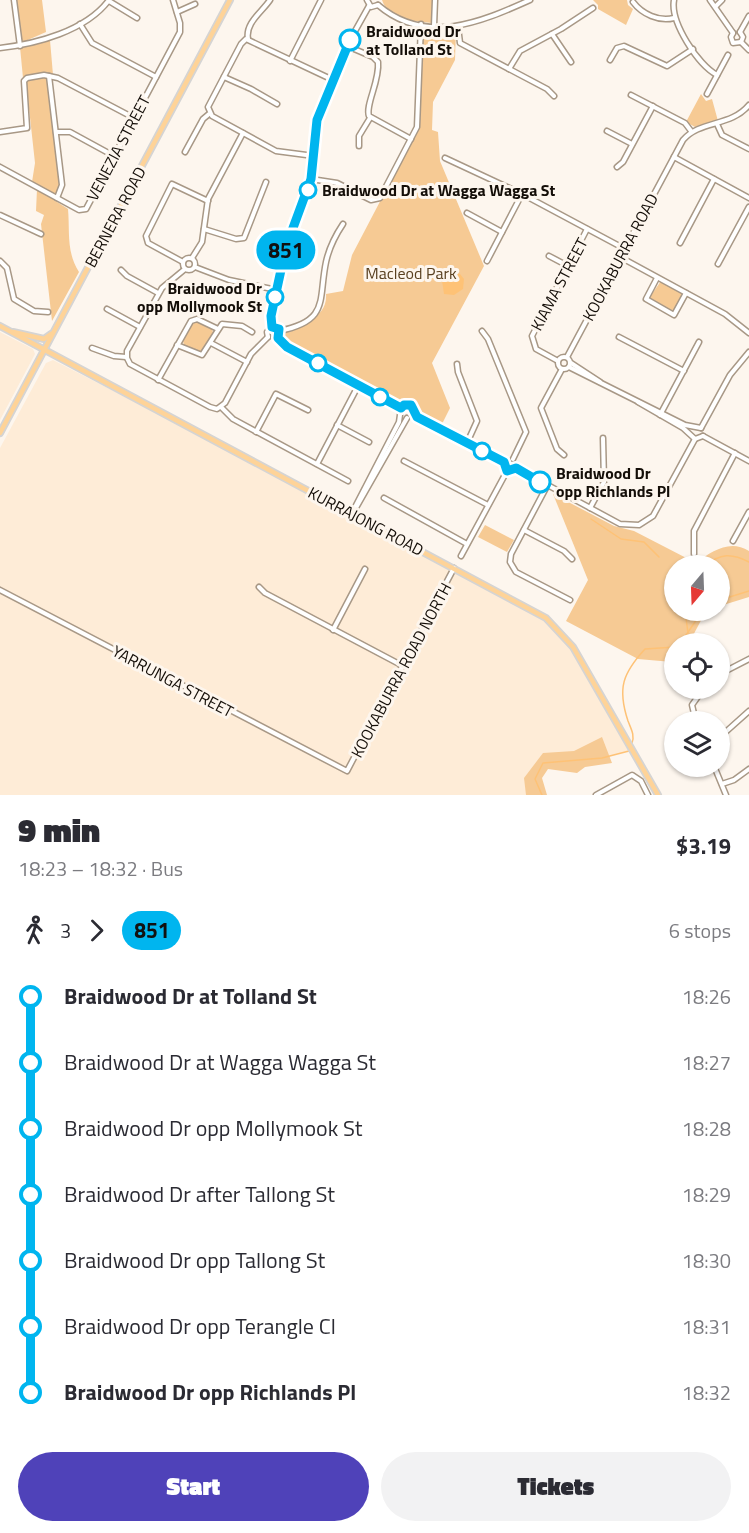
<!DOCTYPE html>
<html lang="en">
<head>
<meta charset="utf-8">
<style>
  :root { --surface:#fff; --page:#f2f2f3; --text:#2b2b33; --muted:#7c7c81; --accent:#4f42b9 }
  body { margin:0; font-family:"Titillium Web",sans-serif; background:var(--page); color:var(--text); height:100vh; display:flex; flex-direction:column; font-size:22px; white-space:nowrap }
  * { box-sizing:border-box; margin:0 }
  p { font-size:20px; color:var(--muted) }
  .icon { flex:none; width:33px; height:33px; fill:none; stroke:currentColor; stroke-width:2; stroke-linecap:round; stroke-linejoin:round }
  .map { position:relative; height:795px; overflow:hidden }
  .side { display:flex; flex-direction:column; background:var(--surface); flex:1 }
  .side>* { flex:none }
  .badge { padding:0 12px; border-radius:20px; font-size:21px; line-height:39px }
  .needle { width:39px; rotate:199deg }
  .tools { position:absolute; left:664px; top:555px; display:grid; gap:12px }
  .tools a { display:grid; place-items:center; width:66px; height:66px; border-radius:50%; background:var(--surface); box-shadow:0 2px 4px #0004; font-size:30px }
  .map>.badge { position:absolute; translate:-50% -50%; box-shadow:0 0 0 3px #fff }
  .legs { display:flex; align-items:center; gap:9px; height:66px; padding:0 18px; font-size:20px }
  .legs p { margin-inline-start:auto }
  .headline { display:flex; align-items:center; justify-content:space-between; height:102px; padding:0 18px }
  h1 { font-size:33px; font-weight:800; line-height:45px }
  .primary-button { display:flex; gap:12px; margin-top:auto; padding:12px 18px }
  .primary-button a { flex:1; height:69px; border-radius:36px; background:var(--accent); color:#fff; font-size:24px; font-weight:800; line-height:69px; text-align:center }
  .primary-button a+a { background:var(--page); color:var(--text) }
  ul { padding:0 18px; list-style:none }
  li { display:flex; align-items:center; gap:21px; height:66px; font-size:22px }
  li i { display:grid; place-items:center; width:9px; height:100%; margin:0 8px; background:currentColor }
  li i::after { content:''; width:15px; height:15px; margin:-8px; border:4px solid; border-radius:50%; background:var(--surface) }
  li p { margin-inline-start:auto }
  li:first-child i { background:linear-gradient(#0000 50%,currentColor 0) }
  li:last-child i { background:linear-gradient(currentColor 50%,#0000 0) }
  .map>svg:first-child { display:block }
  .built { fill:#feecd7 }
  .green { fill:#f6ca94 }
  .water { fill:#fec276 }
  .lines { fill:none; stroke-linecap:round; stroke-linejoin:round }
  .stream { stroke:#fec276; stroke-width:1.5 }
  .minor-casing { stroke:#a89886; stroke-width:7 }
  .major-casing { stroke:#d5d4d3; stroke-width:8 }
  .minor { stroke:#fff; stroke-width:4 }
  .major { stroke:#fed398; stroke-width:4.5 }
  .line-1-casing { stroke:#fff; stroke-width:14 }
  .line-1 { stroke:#00b5ef; stroke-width:9 }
  .stop-1-dot { fill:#fff; stroke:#00b5ef; stroke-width:3 }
  .labels { text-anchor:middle; stroke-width:6; stroke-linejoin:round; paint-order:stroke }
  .stop-label { font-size:16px; font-weight:bold; fill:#140e08; stroke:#fdf6ee; text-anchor:start }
  .street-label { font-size:16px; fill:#140e08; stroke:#fdf6ee }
  .park-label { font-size:16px; fill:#594020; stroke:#fdf6ee }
</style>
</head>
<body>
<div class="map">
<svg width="749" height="795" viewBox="0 0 749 795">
  <rect width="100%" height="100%" fill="#fdf6ee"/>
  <g class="built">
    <polygon points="0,332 33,349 35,354 0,420"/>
    <polygon points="53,360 352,513 553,623 577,652 620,727 629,751 602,758 552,764 535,779 542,795 0,795 0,448 46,363"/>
  </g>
  <g class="green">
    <polygon points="16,0 42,0 46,32 21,43"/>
    <path d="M382,0H434L433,23C415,21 389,21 382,0Z"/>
    <polygon points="593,0 627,0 628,5 633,9 626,25 598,9 598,5"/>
    <path d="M423,27L456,29L455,60L433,102L432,130L438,132L440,161L484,266L432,363L450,408L441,426L417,412L411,403L400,404L284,341L282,333C301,326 328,317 326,294L343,291L352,255L419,127Z"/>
    <polygon points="41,40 50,40 53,75 23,78 20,47"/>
    <polygon points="48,77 60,185 55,195 32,182 35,163 26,81"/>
    <polygon points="701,94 706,101 712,99 718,121 695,127 686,122"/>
    <path d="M37,189L68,209C70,231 66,252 79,272L52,321L41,224L44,215L36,211Z"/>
    <polygon points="661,281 682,293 675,310 671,311 649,298"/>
    <polygon points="197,320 212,328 213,333 204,351 199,353 184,345 183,341 193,322"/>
    <path d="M553,494L614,526L634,531L696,563C712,551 730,539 749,551V597L720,606V566H675V610L706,611L689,643L675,644V659L672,662L638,659L566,621L588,580Z"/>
    <polygon points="485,525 514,540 507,552 478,537"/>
    <polygon points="602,737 612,763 585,767 577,773 548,769 542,778 547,795 526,795 524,778 543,753 574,751"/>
  </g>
  <polygon class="water" points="445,272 460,274 464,279 463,289 454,295 444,294 441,274"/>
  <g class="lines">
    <g class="stream">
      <polyline points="591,519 621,539 644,542 659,557"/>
      <path d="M705,566C720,553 732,553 749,562"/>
      <polyline points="669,574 675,581"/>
      <polyline points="720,600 749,591"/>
      <polyline points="685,610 688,633"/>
      <polyline points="680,644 703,610"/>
      <path d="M632,743C635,735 631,729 628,721C617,688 623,673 645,649L675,647"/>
      <polyline points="542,795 535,779 543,763 602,758 629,751 630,748"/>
    </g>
    <defs>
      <g id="minor">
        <polyline points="14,0 20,46"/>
        <polyline points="367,0 371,7 378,5"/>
        <path d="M674,0C670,22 698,65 717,75"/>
        <polyline points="710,0 733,33"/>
        <polyline points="109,1 137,18"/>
        <path d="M633,2C642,14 659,22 674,18"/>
        <path d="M378,5C426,46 481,22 530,0"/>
        <polyline points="716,6 722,0"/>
        <polyline points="177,12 195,4"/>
        <polyline points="80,24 92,43 156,77"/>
        <polyline points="434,26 435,0"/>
        <polyline points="458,27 460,43 547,89 554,96"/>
        <polyline points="740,32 749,16"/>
        <polyline points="740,32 743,37 741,42"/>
        <polyline points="733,33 731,37 733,43 741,42"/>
        <polyline points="552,34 571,62"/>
        <path d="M248,39C245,23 262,12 270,0"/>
        <polyline points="741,42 749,50"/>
        <path d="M347,46L373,57L378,62C380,81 365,105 369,116L411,139"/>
        <path d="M0,48C36,44 86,31 109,0"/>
        <polyline points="610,60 617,48 624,46 667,66 693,49"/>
        <polyline points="290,61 321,0"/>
        <polyline points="509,69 520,51 561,29 593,8"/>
        <polyline points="49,76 62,185 57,198"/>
        <polyline points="224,77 251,89 277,104"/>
        <polyline points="707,94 728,55"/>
        <polyline points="631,95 685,123 691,131"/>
        <polyline points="717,124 722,135 749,149"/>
        <polyline points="607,131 632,144"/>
        <polyline points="0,132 27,128 24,81 27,78 44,75 58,78 134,118"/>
        <polyline points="56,132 70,132 114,156"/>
        <polyline points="359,146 359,136 370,118"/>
        <polyline points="185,152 203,119 209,114"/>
        <polyline points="314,156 276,151 212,116 208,107 241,44 246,39 333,80"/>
        <polyline points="674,157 749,198"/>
        <polyline points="445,158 522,194 625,249"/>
        <polyline points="0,167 79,210 86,209 180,32 180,23 173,0"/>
        <polyline points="617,167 623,162 653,106"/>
        <polyline points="311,179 337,183 371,200 380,198 417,127 421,24"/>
        <polyline points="467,213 502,232"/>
        <polyline points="0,215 41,234"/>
        <polyline points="204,229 236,239 244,238 266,182"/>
        <polyline points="680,243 714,179"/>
        <polyline points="549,256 568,266"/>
        <polyline points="620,257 725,314 749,333"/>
        <circle cx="189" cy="264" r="6"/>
        <polyline points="192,258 202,242 208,199 243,133"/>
        <polyline points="0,261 7,268 14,299 34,311 48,312"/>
        <polyline points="487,261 522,194"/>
        <polyline points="183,262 148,243 146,236 172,184 208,201"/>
        <polyline points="718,264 749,207"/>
        <polyline points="195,267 229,280 277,290"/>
        <polyline points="185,269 162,288 127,351 127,358 130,364 210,407 217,409 225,403 251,354 268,337"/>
        <polyline points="121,270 127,276 158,293"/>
        <polyline points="657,278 646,299 674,315 686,293"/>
        <polyline points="107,309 140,327"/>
        <polyline points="272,327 271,316 286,247 311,179 317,120 350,40 369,6"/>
        <path d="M279,331C330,321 318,300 326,262C329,248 335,236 343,224"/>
        <polyline points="482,331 488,339 526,432 513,459"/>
        <polyline points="268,337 267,332 272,327"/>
        <polyline points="619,337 684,371"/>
        <polyline points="278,338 287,347 401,408"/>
        <polyline points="211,343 247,362"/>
        <polyline points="177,345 202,355 222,324 242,326 252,332"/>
        <polyline points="92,348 114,356 126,357"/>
        <circle cx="564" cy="363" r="6"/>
        <path d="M567,357L683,140C700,120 731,127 749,105"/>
        <polyline points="558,361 536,349 532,336 587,229"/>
        <polyline points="571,363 600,382"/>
        <polyline points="457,364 458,372 477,421 467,443"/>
        <polyline points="569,367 685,425 701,428"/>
        <polyline points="562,369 541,408 557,449 564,455"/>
        <polyline points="158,380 191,321 197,319 218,329"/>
        <polyline points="638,402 683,428 695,439 703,436"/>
        <polyline points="221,407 233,419 348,481"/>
        <polyline points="401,408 409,405 412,407 413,413"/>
        <polyline points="413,414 504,462"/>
        <polyline points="660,415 699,342"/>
        <polyline points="337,425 369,442"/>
        <polyline points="701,428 730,375 749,352"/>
        <polyline points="256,432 276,394 308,410"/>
        <polyline points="703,436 749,461"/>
        <polyline points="404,461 488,505"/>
        <polyline points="504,462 507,471 516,468"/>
        <polyline points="317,464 358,386"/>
        <polyline points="516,468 620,524 639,525 653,516 695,439"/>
        <polyline points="604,473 628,476"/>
        <polyline points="547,486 511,554 510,562 516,572 570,600"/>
        <polyline points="384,498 467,544"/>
        <polyline points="590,508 604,482 603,438"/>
        <polyline points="352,513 399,422 401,408"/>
        <polyline points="353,513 407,418"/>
        <polyline points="524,530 564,551 572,559"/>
        <polyline points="733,541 749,512"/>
        <polyline points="694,554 694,531 735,453"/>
        <polyline points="461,556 507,471"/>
        <polyline points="259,587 265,593 403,666"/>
        <polyline points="0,590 347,771 454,568"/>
        <polyline points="333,630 365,569"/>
        <polyline points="720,674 749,659"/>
        <polyline points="696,722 692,705 704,688"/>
        <polyline points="720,737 749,711"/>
        <polyline points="714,766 726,795"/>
        <polyline points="722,784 734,780 749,769"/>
        <polyline points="596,795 632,775 641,781 648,795"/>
      </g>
      <g id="major">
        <polyline points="0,326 546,618 573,647 658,795"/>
        <polyline points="13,332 44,339 51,334"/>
        <polyline points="0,433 230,0"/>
      </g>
    </defs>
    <use href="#minor" class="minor-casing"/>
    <use href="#major" class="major-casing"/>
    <use href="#minor" class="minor"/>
    <use href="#major" class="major"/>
  </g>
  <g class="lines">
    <defs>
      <polyline id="line-1" points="350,40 317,120 311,179 286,247 271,316 272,327 279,329 278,338 287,347 401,408 404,405 411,405 417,417 504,462 507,471 516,468 540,482"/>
    </defs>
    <use href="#line-1" class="line-1-casing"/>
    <use href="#line-1" class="line-1"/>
  </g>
  <g class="stop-1-dot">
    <circle cx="350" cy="40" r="10"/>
    <circle cx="308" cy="190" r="8"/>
    <circle cx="275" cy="297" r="8"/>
    <circle cx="318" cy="363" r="8"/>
    <circle cx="380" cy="397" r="8"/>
    <circle cx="482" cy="451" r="8"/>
    <circle cx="540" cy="482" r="10"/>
  </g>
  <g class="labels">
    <g class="stop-label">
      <text x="366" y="37">Braidwood Dr<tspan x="366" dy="18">at Tolland St</tspan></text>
      <text x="322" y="196">Braidwood Dr at Wagga Wagga St</text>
      <text x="262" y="294" text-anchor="end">Braidwood Dr<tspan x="262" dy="18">opp Mollymook St</tspan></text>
      <text x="556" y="479">Braidwood Dr<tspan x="556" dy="18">opp Richlands Pl</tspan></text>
    </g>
    <g class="street-label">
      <text transform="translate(118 148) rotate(-62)" y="6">VENEZIA STREET</text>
      <text transform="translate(115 217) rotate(-62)" y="6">BERNERA ROAD</text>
      <text transform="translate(620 257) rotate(-62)" y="6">KOOKABURRA ROAD</text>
      <text transform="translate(559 284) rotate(-62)" y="6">KIAMA STREET</text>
      <text transform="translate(366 521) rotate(28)" y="6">KURRAJONG ROAD</text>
      <text transform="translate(401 670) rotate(-62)" y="6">KOOKABURRA ROAD NORTH</text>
      <text transform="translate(173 681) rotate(28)" y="6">YARRUNGA STREET</text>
    </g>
    <g class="park-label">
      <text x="411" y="279">Macleod Park</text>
    </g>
  </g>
</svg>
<div class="tools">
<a><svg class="needle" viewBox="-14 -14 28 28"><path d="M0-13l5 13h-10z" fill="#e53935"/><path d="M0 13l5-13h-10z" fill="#7c7c81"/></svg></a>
<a><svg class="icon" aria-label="locate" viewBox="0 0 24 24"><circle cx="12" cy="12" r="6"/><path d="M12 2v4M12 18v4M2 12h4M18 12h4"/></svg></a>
<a><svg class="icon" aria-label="layers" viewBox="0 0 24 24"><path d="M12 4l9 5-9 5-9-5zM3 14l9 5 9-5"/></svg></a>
</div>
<b class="badge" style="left:286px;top:250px;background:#00b5ef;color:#111">851</b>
</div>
<section class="side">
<div class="headline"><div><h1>9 min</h1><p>18:23 – 18:32 · Bus</p></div><b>$3.19</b></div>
<div class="legs"><svg class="icon" aria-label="walk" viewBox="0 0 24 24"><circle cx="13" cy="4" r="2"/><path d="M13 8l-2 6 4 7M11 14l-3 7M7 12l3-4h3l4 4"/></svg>3<svg class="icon" aria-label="forward" viewBox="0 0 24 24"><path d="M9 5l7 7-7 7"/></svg><b class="badge" style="background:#00b5ef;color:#111">851</b><p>6 stops</p></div>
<ul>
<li><i style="color:#00b5ef"></i><b>Braidwood Dr at Tolland St</b><p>18:26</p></li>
<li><i style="color:#00b5ef"></i><span>Braidwood Dr at Wagga Wagga St</span><p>18:27</p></li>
<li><i style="color:#00b5ef"></i><span>Braidwood Dr opp Mollymook St</span><p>18:28</p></li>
<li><i style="color:#00b5ef"></i><span>Braidwood Dr after Tallong St</span><p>18:29</p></li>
<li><i style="color:#00b5ef"></i><span>Braidwood Dr opp Tallong St</span><p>18:30</p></li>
<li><i style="color:#00b5ef"></i><span>Braidwood Dr opp Terangle Cl</span><p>18:31</p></li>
<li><i style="color:#00b5ef"></i><b>Braidwood Dr opp Richlands Pl</b><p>18:32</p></li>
</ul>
<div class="primary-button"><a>Start</a><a>Tickets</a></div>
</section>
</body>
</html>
